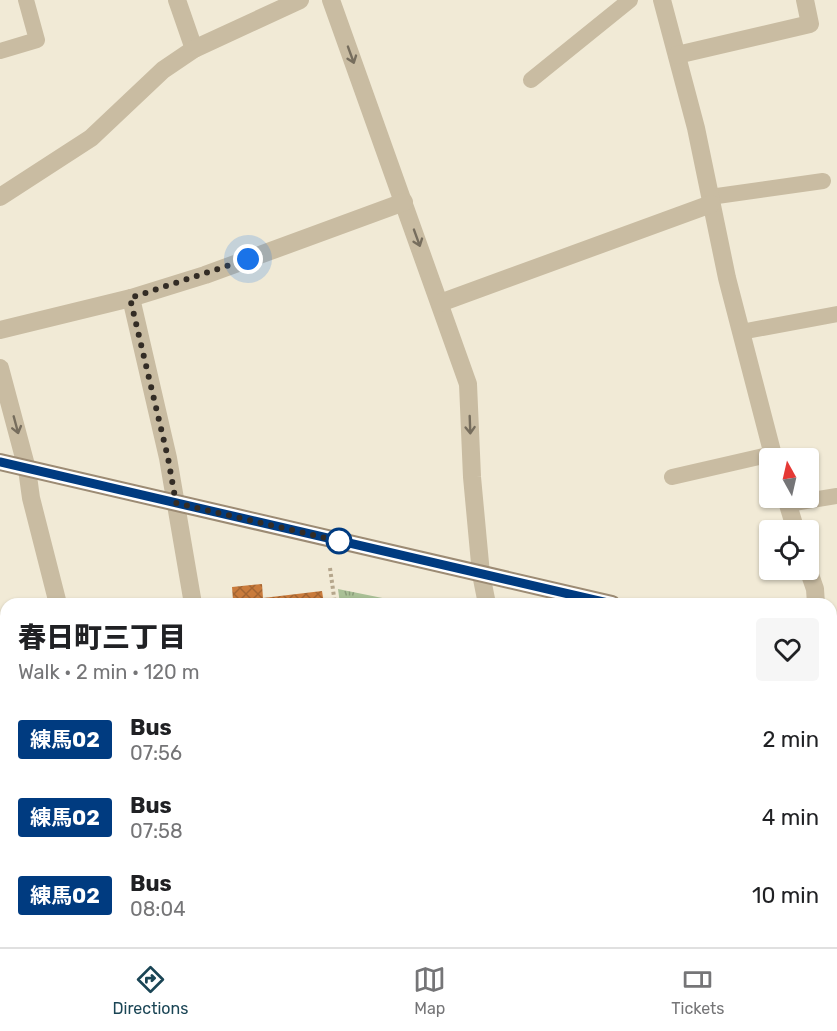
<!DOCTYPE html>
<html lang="en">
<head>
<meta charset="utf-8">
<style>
  :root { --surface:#fff; --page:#f6f6f6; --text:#202124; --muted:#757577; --line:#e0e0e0; --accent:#1a4555 }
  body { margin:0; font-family:Rubik,"Noto Sans JP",sans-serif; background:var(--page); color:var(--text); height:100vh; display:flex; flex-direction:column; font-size:22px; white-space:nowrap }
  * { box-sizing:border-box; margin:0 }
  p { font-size:20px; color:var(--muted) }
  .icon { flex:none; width:33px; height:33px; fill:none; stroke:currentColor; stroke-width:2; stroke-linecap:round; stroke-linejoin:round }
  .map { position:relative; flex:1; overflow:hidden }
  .side { position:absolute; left:0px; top:598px; width:837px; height:350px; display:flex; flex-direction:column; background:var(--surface); border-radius:18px 18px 0 0; box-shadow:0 2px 4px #0004 }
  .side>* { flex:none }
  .badge { padding:0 12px; border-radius:4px; font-size:21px; line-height:39px }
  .needle { width:39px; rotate:352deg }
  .controls { position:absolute; left:759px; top:448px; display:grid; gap:12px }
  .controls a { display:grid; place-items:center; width:60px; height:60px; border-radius:6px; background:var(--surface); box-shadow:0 2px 4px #0004; font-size:30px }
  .you { position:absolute; width:30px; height:30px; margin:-15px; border:4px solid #fff; border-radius:50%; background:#1a73e8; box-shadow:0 0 0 9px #1a73e833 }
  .map>.badge { position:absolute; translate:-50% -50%; box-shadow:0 0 0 3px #fff }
  .round { display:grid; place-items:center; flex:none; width:63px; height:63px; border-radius:6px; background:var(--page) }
  .headline { display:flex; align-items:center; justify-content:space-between; height:102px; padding:0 18px }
  h1 { font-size:28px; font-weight:800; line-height:45px }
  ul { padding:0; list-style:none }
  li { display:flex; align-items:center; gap:18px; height:78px; padding:0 18px }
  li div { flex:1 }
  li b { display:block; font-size:22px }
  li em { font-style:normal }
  li .badge { min-width:66px; font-weight:700; text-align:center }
  .tabs { display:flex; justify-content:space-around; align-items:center; height:84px; border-top:2px solid var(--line); background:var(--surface); font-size:16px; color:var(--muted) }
  .tabs a { display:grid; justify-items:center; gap:3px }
  .tabs .on { color:var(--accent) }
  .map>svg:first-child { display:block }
  .grass { fill:url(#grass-tufts) }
  .building { fill:url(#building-cross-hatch) }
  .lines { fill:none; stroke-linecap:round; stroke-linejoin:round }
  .path { stroke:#b5a68c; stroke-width:4; stroke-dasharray:3 3; stroke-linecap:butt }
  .lane { stroke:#c9bca2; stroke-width:16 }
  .street { stroke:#c9bca2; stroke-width:18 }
  .secondary { stroke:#9c8b74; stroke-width:18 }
  .oneway { stroke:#766d5d }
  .line-casing { stroke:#fff; stroke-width:14 }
  .line { stroke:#003b80; stroke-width:9 }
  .walk { stroke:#332c25; stroke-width:6; stroke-dasharray:0 10.8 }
  .stop-dot { fill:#fff; stroke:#003b80; stroke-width:3 }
</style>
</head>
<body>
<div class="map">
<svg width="837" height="947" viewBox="0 0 837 947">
  <defs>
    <pattern id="grass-tufts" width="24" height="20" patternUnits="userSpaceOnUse" patternTransform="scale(1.5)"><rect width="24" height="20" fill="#a9c096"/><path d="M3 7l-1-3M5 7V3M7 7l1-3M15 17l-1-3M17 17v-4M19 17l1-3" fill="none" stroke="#8a9c7a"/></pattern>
    <pattern id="building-cross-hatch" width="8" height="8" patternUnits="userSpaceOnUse" patternTransform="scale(1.5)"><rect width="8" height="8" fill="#c97b3c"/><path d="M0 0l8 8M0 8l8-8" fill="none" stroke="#a46532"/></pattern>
  </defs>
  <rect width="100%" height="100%" fill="#f1ead6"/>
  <polygon class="grass" points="338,589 412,604 340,604"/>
  <polygon class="building" points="262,584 263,598 322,591 324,604 231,604 230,601 233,600 232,587"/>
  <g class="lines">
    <polyline class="path" points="330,568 335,604"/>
    <g class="lane">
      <polyline points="0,51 37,40 26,0"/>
      <polyline points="531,80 630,0"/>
      <polyline points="710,197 823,181"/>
      <polyline points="741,332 837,314"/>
      <polyline points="672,477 772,454"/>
      <polyline points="788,504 837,496"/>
    </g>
    <g class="street">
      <polyline points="177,0 194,49"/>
      <polyline points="331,0 468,384 472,477 481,574 487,604"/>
      <polyline points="662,0 696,128 727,278 774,459"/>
      <polyline points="677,55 810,24 805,0"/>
      <polyline points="0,197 91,138 163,70 194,49 300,0"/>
      <polyline points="131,298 168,458 193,604"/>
      <polyline points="440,303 711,204"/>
      <polyline points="0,330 131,298 205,275 404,202"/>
      <polyline points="0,368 27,469 31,498 58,604"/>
      <polyline points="786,498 796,531"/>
      <polyline points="808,569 815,589 816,604"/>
      <polyline points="0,697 6,696"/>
      <polyline points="831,785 837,833"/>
      <polyline points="0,840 6,840"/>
      <polyline points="126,942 127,947"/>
      <polyline points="534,942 535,947"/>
      <polyline points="681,942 682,947"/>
    </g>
    <g class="secondary">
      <polyline points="0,462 612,604"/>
      <polyline points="831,656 837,657"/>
    </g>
  </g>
  <defs><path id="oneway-shaft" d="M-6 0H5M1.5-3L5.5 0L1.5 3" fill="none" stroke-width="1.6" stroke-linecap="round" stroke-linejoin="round" transform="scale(1.5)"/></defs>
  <g class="oneway">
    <use href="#oneway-shaft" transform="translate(351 55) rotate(70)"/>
    <use href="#oneway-shaft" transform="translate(417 238) rotate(70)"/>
    <use href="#oneway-shaft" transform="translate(16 425) rotate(75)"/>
    <use href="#oneway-shaft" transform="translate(470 425) rotate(88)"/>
  </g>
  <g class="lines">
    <defs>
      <polyline id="line" points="0,462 612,604"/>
    </defs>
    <use href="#line" class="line-casing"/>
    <use href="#line" class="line"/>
    <polyline class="walk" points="248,259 130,298 168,458 176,503 339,541"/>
  </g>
  <circle class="stop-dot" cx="339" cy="541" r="12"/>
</svg>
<div class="controls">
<a><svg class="needle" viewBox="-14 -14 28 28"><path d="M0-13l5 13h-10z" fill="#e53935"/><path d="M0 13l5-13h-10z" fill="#757577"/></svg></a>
<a><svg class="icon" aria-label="locate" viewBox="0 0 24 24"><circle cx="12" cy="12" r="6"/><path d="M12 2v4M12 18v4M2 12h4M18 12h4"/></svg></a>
</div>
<div class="you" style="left:248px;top:259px"></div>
<section class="side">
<div class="headline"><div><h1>春日町三丁目</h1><p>Walk · 2 min · 120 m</p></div><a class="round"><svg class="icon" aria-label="heart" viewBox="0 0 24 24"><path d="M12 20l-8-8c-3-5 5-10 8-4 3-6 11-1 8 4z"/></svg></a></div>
<ul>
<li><span class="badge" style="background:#003b80;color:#fff">練馬02</span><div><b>Bus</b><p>07:56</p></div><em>2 min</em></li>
<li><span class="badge" style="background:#003b80;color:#fff">練馬02</span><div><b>Bus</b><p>07:58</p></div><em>4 min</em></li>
<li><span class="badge" style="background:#003b80;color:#fff">練馬02</span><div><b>Bus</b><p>08:04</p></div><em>10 min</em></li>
</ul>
</section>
</div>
<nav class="tabs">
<a class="on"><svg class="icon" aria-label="directions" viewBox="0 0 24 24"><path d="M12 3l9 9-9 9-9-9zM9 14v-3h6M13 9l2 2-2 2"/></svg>Directions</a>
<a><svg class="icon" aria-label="map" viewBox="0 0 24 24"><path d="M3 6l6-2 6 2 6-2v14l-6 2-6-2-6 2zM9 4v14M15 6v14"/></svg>Map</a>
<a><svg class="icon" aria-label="tickets" viewBox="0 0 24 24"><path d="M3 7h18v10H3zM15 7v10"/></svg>Tickets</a>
</nav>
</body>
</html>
